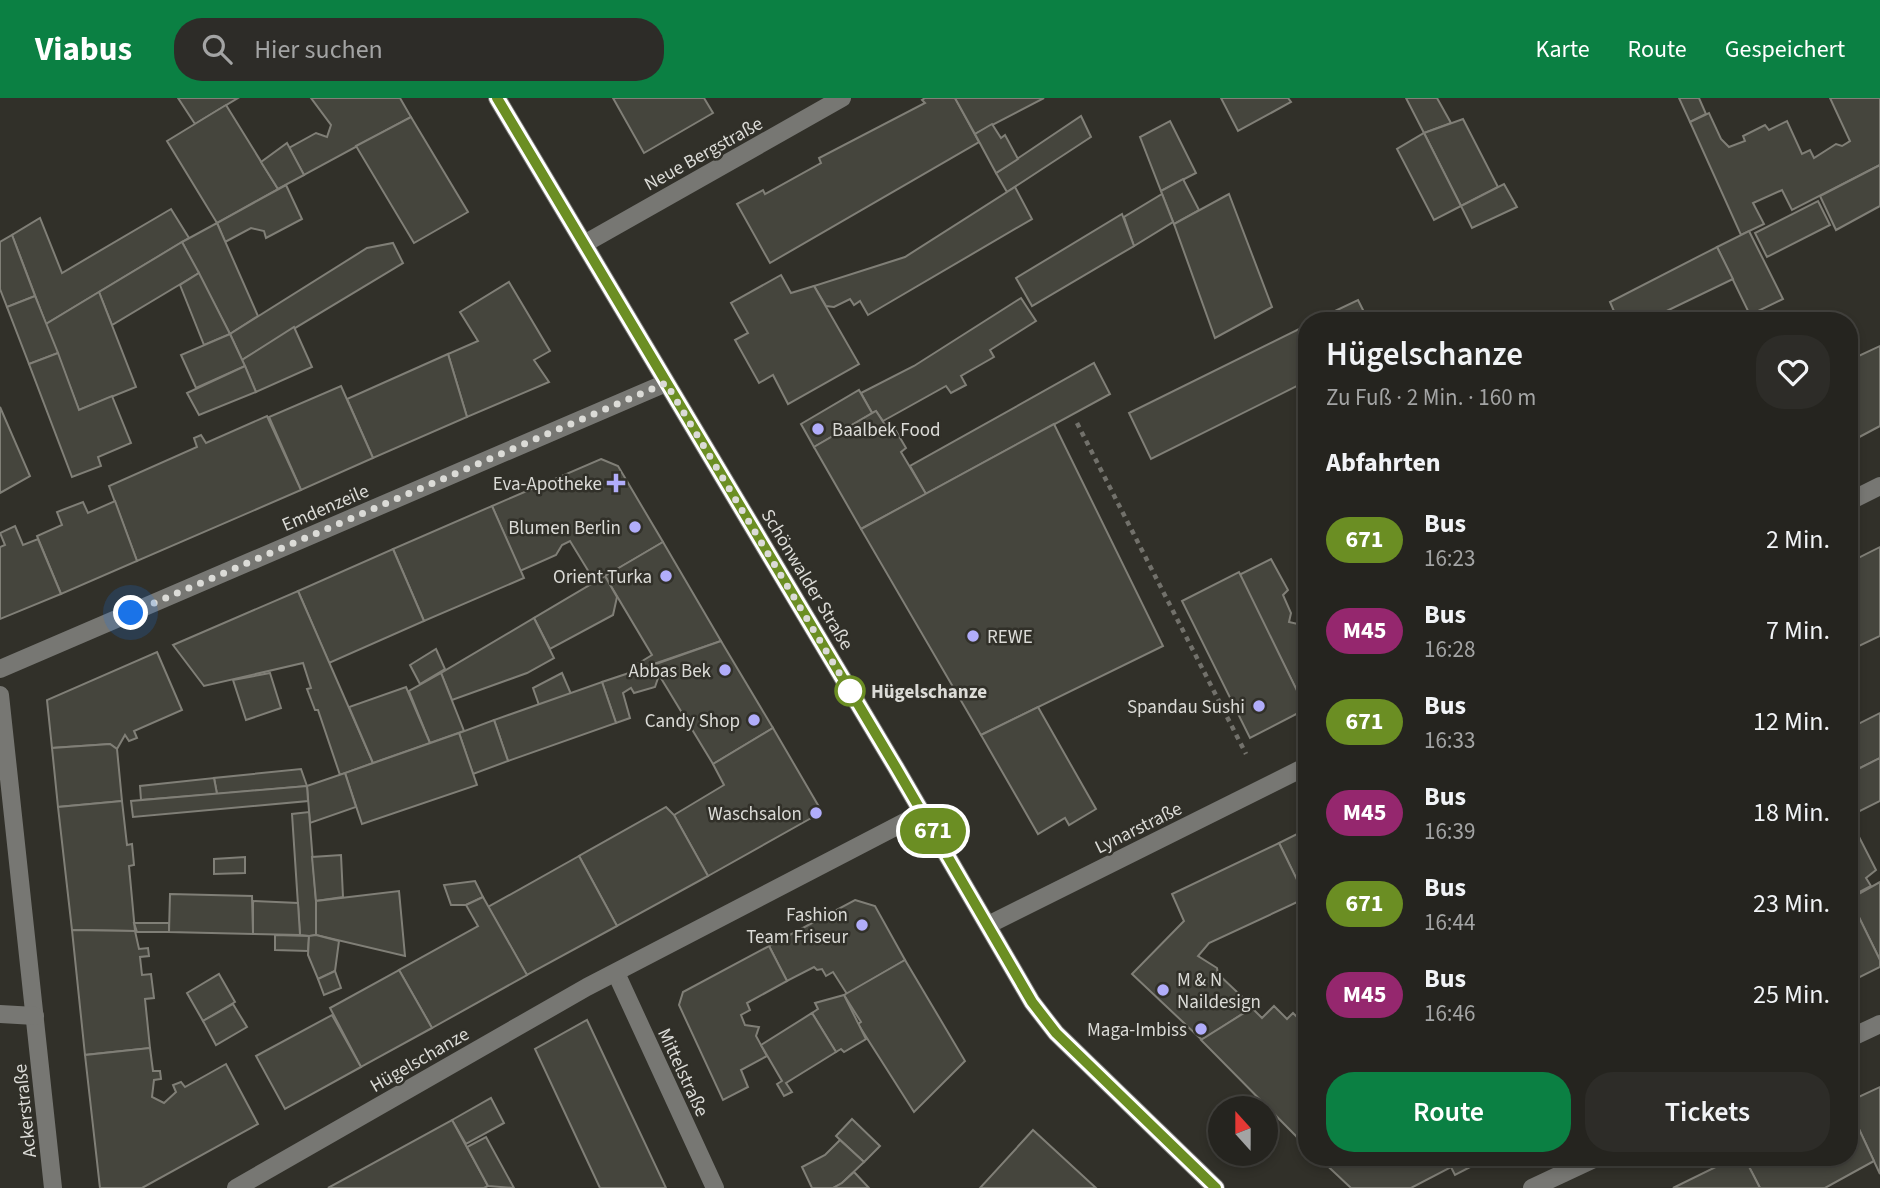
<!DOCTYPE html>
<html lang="de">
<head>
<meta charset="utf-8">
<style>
  :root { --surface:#25241f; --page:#2d2c28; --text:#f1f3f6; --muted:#a3a4a4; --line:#42413d; --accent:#0b8043 }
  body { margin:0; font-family:"Source Sans 3",sans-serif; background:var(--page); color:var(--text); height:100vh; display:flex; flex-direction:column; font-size:26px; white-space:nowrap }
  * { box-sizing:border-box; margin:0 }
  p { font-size:23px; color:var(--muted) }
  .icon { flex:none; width:38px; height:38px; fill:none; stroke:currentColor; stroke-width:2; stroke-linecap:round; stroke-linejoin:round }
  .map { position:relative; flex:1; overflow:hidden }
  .drawer { position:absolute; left:1298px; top:214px; width:560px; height:854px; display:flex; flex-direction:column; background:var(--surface); border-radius:28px; box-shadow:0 4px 10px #0003,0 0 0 2px var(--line) }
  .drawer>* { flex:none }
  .badge { padding:0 14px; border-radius:23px; font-size:24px; line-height:46px }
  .needle { width:46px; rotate:339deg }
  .buttons { position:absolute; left:1208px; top:998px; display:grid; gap:14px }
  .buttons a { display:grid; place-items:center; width:70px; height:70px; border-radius:50%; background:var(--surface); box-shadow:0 4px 10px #0003,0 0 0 2px var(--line); font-size:35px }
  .you { position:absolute; width:35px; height:35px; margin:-18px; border:5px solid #fff; border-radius:50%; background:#1a73e8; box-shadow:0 0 0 10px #1a73e833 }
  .map>.badge { position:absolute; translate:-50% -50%; box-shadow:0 0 0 4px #fff }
  h2 { padding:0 28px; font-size:26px; line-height:63px }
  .round { display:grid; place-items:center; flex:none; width:74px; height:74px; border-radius:28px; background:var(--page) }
  .summary { display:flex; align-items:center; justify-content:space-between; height:119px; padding:0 28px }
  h1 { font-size:33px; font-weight:600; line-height:52px }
  .action { display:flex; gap:14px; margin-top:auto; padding:14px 28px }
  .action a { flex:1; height:80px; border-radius:28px; background:var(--accent); color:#fff; font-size:28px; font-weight:600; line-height:80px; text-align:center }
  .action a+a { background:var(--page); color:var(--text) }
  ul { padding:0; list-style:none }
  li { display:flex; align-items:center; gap:21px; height:91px; padding:0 28px }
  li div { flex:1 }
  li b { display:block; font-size:26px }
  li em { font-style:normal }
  li .badge { min-width:77px; font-weight:700; text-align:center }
  header { display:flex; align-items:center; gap:42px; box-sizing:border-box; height:98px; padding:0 35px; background:var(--accent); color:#fff }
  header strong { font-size:33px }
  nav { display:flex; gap:38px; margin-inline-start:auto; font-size:24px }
  .search { width:490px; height:63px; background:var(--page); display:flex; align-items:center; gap:18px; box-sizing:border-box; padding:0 24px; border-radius:28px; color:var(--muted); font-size:26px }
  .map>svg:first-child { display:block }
  .building { fill:#45453d; stroke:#807f77; stroke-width:2 }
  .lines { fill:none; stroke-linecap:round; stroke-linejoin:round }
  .path { stroke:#72716b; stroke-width:4.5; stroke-dasharray:5 5; stroke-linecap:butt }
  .minor { stroke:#777773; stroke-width:18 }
  .line-casing { stroke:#fff; stroke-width:16 }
  .line { stroke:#6b8e23; stroke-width:10 }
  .walk { stroke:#dbdbd7; stroke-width:7; stroke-dasharray:0 12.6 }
  .poi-dot { fill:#b1adfa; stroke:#313029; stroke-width:2.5 }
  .stop-dot { fill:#fff; stroke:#6b8e23; stroke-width:3.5 }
  .labels { text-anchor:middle; stroke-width:5; stroke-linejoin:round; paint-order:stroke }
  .street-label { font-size:19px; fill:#dbdbd7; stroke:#313029 }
  .poi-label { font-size:19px; fill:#dbdbd7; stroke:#313029; text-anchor:end }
  .stop-label { font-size:19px; font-weight:bold; fill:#dbdbd7; stroke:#313029; text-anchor:start }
</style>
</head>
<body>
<header>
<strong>Viabus</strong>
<div class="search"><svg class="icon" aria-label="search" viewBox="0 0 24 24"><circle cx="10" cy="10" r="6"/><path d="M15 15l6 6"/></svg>Hier suchen</div>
<nav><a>Karte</a><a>Route</a><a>Gespeichert</a></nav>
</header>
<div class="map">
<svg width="1880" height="1090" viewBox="0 0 1880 1090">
  <rect width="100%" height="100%" fill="#313029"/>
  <g class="building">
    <polygon points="178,0 238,0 195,26"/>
    <polygon points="311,0 400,0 411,19 304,77 289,50 316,35 327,39 331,27"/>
    <polygon points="613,0 704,0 713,15 644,55"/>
    <polygon points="925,0 955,0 979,44 770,165 737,106 763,92 765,96 821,65 819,60 925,5 922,2"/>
    <polygon points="955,0 1044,0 975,36"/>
    <polygon points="1221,0 1288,0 1291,4 1238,33"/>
    <polygon points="1406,0 1437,0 1451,25 1424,35"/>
    <polygon points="1679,0 1699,0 1706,16 1690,24"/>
    <polygon points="1830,0 1880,0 1880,67 1792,112 1782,92 1753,105 1764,126 1741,137 1690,24 1709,15 1721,41 1729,49 1745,43 1743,38 1765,27 1769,32 1787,23 1802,56 1810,52 1814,60 1836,46 1842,48 1850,43"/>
    <polygon points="226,7 278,91 217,125 167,43"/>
    <polygon points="1081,18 1091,39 1007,94 996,75"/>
    <polygon points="411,19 468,114 414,145 356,48"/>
    <polygon points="1463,21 1498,89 1461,108 1424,35"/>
    <polygon points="1170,23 1196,75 1161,93 1140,39"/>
    <polygon points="992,26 1001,40 1005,37 1018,61 996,75 975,36"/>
    <polygon points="1424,35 1461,108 1434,122 1397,51"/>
    <polygon points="287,45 304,77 278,91 261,64"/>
    <polygon points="1880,67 1880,108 1836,132 1820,98"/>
    <polygon points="1183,81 1199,112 1174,126 1161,93"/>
    <polygon points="1504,86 1517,109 1472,130 1461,108"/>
    <polygon points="286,87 302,121 266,140 264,133 251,130 225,144 217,125"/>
    <polygon points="1015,89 1032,121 868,217 860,203 854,207 850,201 834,209 826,208 814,188 905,159"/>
    <polygon points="1162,96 1173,124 1134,148 1124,119"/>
    <polygon points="1229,96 1272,209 1215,240 1174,126"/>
    <polygon points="1818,103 1830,127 1767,159 1755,135"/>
    <polygon points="171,111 189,140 46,226 12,137 40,120 62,175"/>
    <polygon points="1122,116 1134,148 1032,208 1016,180"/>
    <polygon points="217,125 258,218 230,236 182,144"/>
    <polygon points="1749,133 1783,201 1750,217 1717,149"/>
    <polygon points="12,137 35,198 7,209 0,191 0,144"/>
    <polygon points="182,144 199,175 112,227 99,194"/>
    <polygon points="393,145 403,165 242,262 230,236 367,150"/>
    <polygon points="1717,149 1733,181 1648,222 1629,222 1625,214 1616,218 1610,204"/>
    <polygon points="199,175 230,236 204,247 180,187"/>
    <polygon points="781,177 791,195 814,188 859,266 788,306 773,277 759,285 735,242 748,235 731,205"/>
    <polygon points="509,184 550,253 534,262 549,284 467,319 448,256 478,243 460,214"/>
    <polygon points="99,194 136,289 79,312 46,226"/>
    <polygon points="35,198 58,255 29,266 7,209"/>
    <polygon points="1021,200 1036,223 990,252 994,259 961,278 966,287 951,295 946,288 883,323 876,313 872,315 861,295 914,268"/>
    <polygon points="1358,202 1368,222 1316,222"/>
    <polygon points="1307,227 1307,283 1151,361 1129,315"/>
    <polygon points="294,229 312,269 256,294 242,262"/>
    <polygon points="230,236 245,268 196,290 181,257"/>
    <polygon points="1880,248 1880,328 1850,344 1850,262"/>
    <polygon points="58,255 79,312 112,298 131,345 98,359 101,368 72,379 29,266"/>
    <polygon points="448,256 467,319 373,360 347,301"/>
    <polygon points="1094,265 1110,296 926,396 910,368"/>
    <polygon points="245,268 256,294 199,317 187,295"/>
    <polygon points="341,288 373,360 301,392 269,319"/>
    <polygon points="859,292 872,315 814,349 801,326"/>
    <polygon points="0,309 30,378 0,395"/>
    <polygon points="876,313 891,336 896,333 906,350 901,354 926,396 861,431 814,349"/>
    <polygon points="267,318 301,392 137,463 109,388 197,349 194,340 201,337 206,345"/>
    <polygon points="1054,326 1163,548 981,637 861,431"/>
    <polygon points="601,361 618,368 663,444 595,484 570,443 562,447 556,457 520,473 492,408"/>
    <polygon points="115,403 137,463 61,496 37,438 62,427 57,414 83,404 88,415"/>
    <polygon points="492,408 524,480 424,523 393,451"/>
    <polygon points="15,428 23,447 38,441 61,496 0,521 0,449 5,447 0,435"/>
    <polygon points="663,444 721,543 642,570 639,565 652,557 605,478"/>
    <polygon points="1880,449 1880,538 1859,548 1850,528 1850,464"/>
    <polygon points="393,451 424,523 329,565 298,493"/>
    <polygon points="1271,461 1288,492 1283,497 1291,515 1289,524 1302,527 1307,524 1306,611 1239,477"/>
    <polygon points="1239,474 1306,611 1250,640 1182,503"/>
    <polygon points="605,478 617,499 613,517 550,551 534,520"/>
    <polygon points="298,493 373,665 340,677 318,612 315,612 307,591 311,590 303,565 204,588 173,547"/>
    <polygon points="534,520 554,560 527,575 452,602 441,575"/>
    <polygon points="1850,528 1859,546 1850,550"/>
    <polygon points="721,543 773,630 713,666 653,567"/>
    <polygon points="436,551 445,571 420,586 410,567"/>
    <polygon points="157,554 182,612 134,633 137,640 129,643 125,637 117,651 110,646 52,650 47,602"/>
    <polygon points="653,567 659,577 655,589 634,595 631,590 623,595 630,620 616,625 602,584"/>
    <polygon points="270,575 281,610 246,622 233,582"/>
    <polygon points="441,575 464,633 430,645 409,593"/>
    <polygon points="562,575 571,596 539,607 533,590"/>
    <polygon points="602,584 616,625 508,663 494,622"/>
    <polygon points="406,589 430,645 373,665 349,609"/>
    <polygon points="1038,609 1096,711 1069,727 1065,720 1038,736 981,637"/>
    <polygon points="1880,615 1880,660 1850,675 1850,630"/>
    <polygon points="494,622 508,663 473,676 459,635"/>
    <polygon points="773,630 822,714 708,778 674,717 724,687 713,666"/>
    <polygon points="459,635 477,687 362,726 345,675"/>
    <polygon points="110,646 117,651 122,703 58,709 52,650"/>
    <polygon points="1880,660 1880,703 1850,718 1850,675"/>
    <polygon points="301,671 307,688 217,696 214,680"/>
    <polygon points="345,675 356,709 310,725 307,688"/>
    <polygon points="214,680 217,696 141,702 140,688"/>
    <polygon points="307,688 308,703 133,719 131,703"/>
    <polygon points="122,703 127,747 132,746 134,767 129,768 135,833 72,832 58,709"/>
    <polygon points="666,709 674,717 708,778 617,828 579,758"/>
    <polygon points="309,714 316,803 316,837 309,838 300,837 292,716"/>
    <polygon points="1307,731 1307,803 1279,745"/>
    <polygon points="1850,731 1855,731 1876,772 1866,780 1871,788 1850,799"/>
    <polygon points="1279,745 1306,800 1209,845 1198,858 1217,870 1218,876 1253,909 1202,942 1132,876 1184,823 1172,796"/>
    <polygon points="341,757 343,799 316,803 312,759"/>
    <polygon points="579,758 617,828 527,877 488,809"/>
    <polygon points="245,759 245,775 214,776 214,761"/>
    <polygon points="475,783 483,799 466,807 451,807 444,787"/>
    <polygon points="1880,784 1880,862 1850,801"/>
    <polygon points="399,793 405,858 316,837 316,803"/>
    <polygon points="170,796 252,798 253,836 169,834"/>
    <polygon points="483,799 527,877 432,930 399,872 478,828 466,807"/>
    <polygon points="1850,801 1880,862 1880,869 1850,884"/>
    <polygon points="855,802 875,808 905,862 847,896 833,874 826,878 822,871 817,872 814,869 787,883 769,848"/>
    <polygon points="253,803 298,805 300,837 253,836"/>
    <polygon points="134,825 169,825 169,834 137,834"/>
    <polygon points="72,832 135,833 139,851 148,850 149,858 140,859 142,877 151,876 154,900 145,901 150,950 85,957"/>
    <polygon points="275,837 309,838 308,853 275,852"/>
    <polygon points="316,837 339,843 335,873 318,881 308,857 309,838"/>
    <polygon points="769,848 787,883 747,905 750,912 741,917 745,927 759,929 756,938 767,958 741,972 748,989 723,1002 679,907 683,894"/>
    <polygon points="905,862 965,963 914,1014 858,926 861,924 844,897"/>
    <polygon points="399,872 432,930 361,969 330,910"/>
    <polygon points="335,873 341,890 324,897 318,881"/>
    <polygon points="219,876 235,904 203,923 187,895"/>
    <polygon points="844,897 866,941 844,954 841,951 836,954 812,915 818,911 815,905"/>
    <polygon points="233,906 247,929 216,947 203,923"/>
    <polygon points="1274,908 1287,921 1293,915 1307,929 1307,1029 1297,1039 1201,942 1252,910 1262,920"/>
    <polygon points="812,915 836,954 786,985 792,994 784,998 777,986 782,983 761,947"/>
    <polygon points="332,917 361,969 285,1011 256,958"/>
    <polygon points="587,922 666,1090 600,1090 535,951"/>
    <polygon points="150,950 153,973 160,973 161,981 154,982 152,999 164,1005 176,994 173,987 181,984 185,989 226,966 258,1026 142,1090 100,1090 85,957"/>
    <polygon points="1880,989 1880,1076 1850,1012 1850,1003"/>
    <polygon points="491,1000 504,1025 466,1046 452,1022"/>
    <polygon points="1850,1012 1874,1063 1825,1090 1760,1090 1744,1059 1850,1059"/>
    <polygon points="852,1021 880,1048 864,1064 836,1038"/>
    <polygon points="452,1022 488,1088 484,1090 328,1090"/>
    <polygon points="1307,1029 1307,1048 1297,1039"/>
    <polygon points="1033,1032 1096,1090 980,1090"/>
    <polygon points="486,1039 514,1090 488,1088 467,1049"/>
    <polygon points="840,1042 864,1064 842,1085 833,1090 812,1090 802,1069 825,1057"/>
    <polygon points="1318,1059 1475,1059 1478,1065 1455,1077 1451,1069 1411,1090 1351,1090"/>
    <polygon points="1475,1059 1491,1059 1478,1065"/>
    <polygon points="1736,1059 1744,1059 1760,1090 1673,1090"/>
    <polygon points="854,1074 869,1090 833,1090 842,1085"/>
  </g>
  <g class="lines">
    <polyline class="path" points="1077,325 1246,656"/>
    <g class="minor">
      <polyline points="497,0 895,668 1032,904 1056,935 1216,1090"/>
      <polyline points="584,146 842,0"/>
      <polyline points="1850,403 1880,388"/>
      <polyline points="0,571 666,285"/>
      <polyline points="0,597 53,1090"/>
      <polyline points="988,827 1307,668"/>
      <polyline points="616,875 715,1090"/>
      <polyline points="0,916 35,918"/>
      <polyline points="1850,940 1880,926"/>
      <polyline points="236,1090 587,889 922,715"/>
      <polyline points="1532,1090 1598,1059"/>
    </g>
  </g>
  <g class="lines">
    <defs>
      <polyline id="line" points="497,0 895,668 1032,904 1056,935 1216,1090"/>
    </defs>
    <use href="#line" class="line-casing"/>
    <use href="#line" class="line"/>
    <polyline class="walk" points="131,515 666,285 850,593"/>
  </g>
  <g class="poi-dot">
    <circle cx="818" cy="331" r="7"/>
    <path d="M612.5 374.5h7v7h7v7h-7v7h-7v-7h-7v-7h7z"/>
    <circle cx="635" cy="429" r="7"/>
    <circle cx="666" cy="478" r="7"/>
    <circle cx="973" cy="538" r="7"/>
    <circle cx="725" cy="572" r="7"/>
    <circle cx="1259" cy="608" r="7"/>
    <circle cx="754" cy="622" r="7"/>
    <circle cx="816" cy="715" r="7"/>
    <circle cx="862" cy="827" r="7"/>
    <circle cx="1163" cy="892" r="7"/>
    <circle cx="1201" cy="931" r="7"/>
  </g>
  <circle class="stop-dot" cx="850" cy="593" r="14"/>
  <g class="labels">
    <g class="street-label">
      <text transform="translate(703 55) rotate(-29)" y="7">Neue Bergstraße</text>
      <text transform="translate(325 409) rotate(-23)" y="7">Emdenzeile</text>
      <text transform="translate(808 481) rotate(59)" y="7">Schönwalder Straße</text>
      <text transform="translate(1138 729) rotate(-26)" y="7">Lynarstraße</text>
      <text transform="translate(419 961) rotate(-30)" y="7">Hügelschanze</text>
      <text transform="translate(684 974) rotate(65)" y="7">Mittelstraße</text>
      <text transform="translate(24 1013) rotate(-96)" y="7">Ackerstraße</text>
    </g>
    <g class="poi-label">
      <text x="832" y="338" text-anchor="start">Baalbek Food</text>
      <text x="602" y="392">Eva-Apotheke</text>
      <text x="621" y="436">Blumen Berlin</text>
      <text x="652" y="485">Orient Turka</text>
      <text x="987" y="545" text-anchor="start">REWE</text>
      <text x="711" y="579">Abbas Bek</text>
      <text x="1245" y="615">Spandau Sushi</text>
      <text x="740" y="629">Candy Shop</text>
      <text x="802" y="722">Waschsalon</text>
      <text x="848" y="823">Fashion<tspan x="848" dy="22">Team Friseur</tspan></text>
      <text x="1177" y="888" text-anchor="start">M &amp; N<tspan x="1177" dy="22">Naildesign</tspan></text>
      <text x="1187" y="938">Maga-Imbiss</text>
    </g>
    <g class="stop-label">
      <text x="871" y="600">Hügelschanze</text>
    </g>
  </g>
</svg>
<div class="buttons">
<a><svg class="needle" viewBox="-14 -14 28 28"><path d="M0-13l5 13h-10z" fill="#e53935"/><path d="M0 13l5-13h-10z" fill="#a3a4a4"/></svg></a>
</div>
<div class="you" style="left:131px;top:515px"></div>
<b class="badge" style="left:933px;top:733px;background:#6b8e23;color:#fff">671</b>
<section class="drawer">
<div class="summary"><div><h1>Hügelschanze</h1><p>Zu Fuß · 2 Min. · 160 m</p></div><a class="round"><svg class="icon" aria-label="heart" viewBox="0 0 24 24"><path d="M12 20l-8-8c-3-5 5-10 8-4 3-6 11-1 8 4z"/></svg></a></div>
<h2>Abfahrten</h2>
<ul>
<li><span class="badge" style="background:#6b8e23;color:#fff">671</span><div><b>Bus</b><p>16:23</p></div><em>2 Min.</em></li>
<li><span class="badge" style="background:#95276e;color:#fff">M45</span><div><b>Bus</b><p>16:28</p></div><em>7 Min.</em></li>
<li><span class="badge" style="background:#6b8e23;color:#fff">671</span><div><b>Bus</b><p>16:33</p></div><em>12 Min.</em></li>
<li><span class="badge" style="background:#95276e;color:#fff">M45</span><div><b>Bus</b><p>16:39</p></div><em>18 Min.</em></li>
<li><span class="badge" style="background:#6b8e23;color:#fff">671</span><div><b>Bus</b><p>16:44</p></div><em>23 Min.</em></li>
<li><span class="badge" style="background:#95276e;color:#fff">M45</span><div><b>Bus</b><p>16:46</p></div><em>25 Min.</em></li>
</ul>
<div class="action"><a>Route</a><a>Tickets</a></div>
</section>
</div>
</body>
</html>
